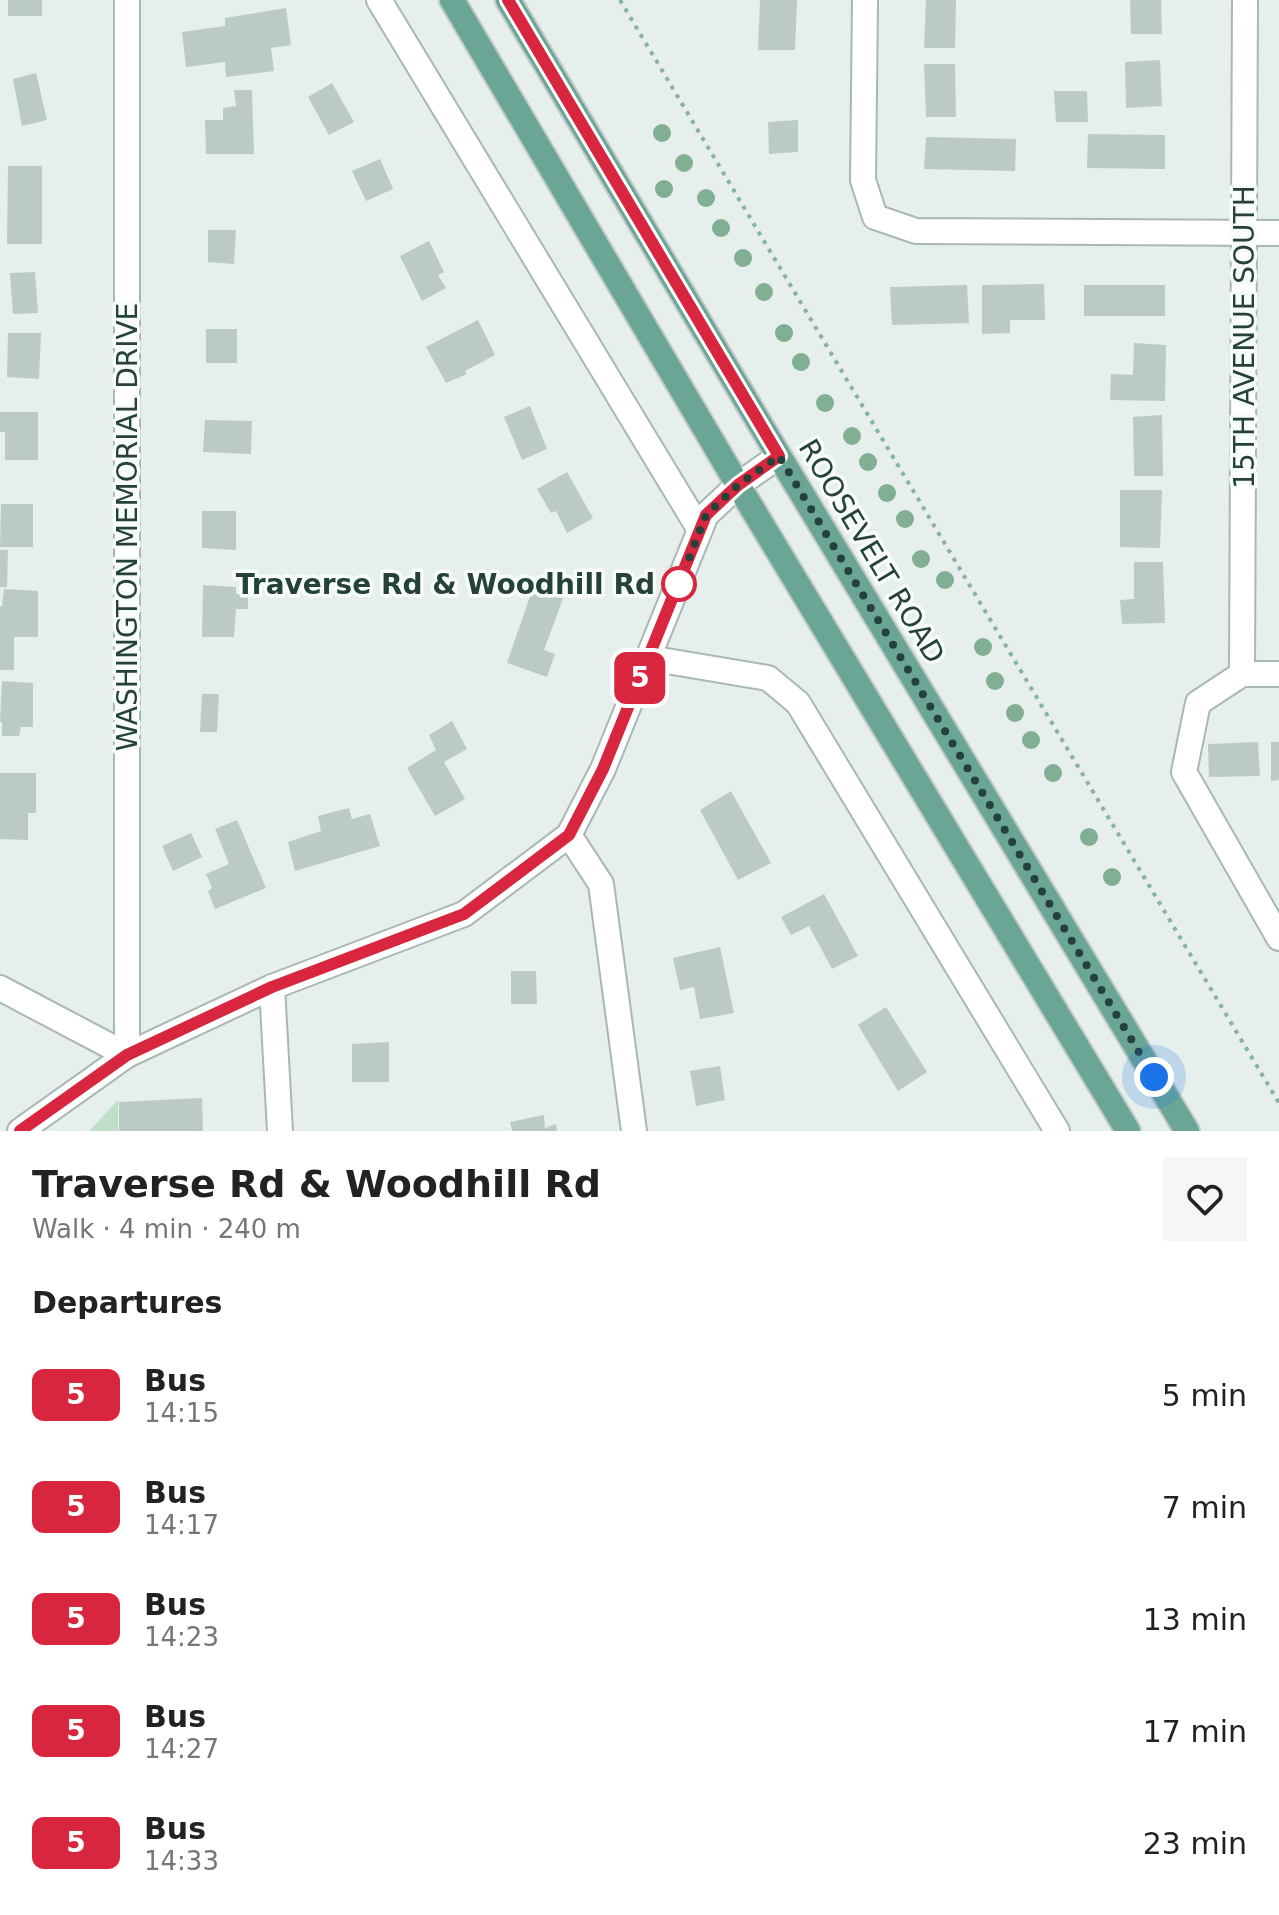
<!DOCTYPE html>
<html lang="en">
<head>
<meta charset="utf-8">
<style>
  :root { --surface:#fff; --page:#f6f6f6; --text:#222; --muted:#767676 }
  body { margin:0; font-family:"DejaVu Sans",sans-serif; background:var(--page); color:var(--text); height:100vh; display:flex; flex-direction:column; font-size:30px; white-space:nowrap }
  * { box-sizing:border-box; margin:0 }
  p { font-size:26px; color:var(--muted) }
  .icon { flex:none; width:44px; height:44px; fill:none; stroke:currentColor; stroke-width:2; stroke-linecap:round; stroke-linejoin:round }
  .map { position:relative; height:1131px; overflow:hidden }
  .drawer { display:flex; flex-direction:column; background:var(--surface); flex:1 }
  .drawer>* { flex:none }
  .badge { padding:0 16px; border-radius:12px; font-size:28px; line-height:52px }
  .you { position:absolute; width:40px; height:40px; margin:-20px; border:6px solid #fff; border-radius:50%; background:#1a73e8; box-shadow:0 0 0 12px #1a73e833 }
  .map>.badge { position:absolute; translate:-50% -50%; box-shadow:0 0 0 4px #fff }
  h2 { padding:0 32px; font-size:30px; line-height:72px }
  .round { display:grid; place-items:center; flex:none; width:84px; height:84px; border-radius:0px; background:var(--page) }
  .headline { display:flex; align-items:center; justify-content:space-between; height:136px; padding:0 32px }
  h1 { font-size:38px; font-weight:700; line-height:60px }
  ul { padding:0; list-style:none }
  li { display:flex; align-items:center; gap:24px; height:112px; padding:0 32px }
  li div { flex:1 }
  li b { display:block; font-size:30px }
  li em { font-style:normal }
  li .badge { min-width:88px; font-weight:700; text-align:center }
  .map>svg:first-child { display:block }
  .green { fill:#bfe0c8 }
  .building { fill:#bbcac4 }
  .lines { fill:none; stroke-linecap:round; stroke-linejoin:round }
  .minor-casing { stroke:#a8b8b2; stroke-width:28 }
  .tertiary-casing { stroke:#a8b8b2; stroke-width:28 }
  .primary-casing { stroke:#c2cac8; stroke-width:28 }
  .path { stroke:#86b3a5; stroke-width:4; stroke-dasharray:4 6; stroke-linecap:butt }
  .minor { stroke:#fff; stroke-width:24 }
  .tertiary { stroke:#fff; stroke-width:24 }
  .primary { stroke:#6aa596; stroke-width:24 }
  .tree { fill:#80af93 }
  .line-casing { stroke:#fff; stroke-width:18 }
  .line { stroke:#d7263d; stroke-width:12 }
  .walk { stroke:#24423a; stroke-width:8; stroke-dasharray:0 14.4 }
  .stop-dot { fill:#fff; stroke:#d7263d; stroke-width:4 }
  .labels { text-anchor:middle; stroke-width:7; stroke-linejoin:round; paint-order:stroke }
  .street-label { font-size:28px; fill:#24423a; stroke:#f7fbf9 }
  .stop-label { font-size:28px; font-weight:bold; fill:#24423a; stroke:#f7fbf9; text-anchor:end }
</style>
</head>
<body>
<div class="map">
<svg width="1279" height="1131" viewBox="0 0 1279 1131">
  <rect width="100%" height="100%" fill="#e6efeb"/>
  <polygon class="green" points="118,1100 118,1131 89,1131"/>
  <g class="building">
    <rect x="8" y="0" width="34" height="16"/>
    <polygon points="760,0 797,0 795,50 758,50"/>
    <polygon points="926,0 956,0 955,48 924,48"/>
    <polygon points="1130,0 1161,0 1162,34 1131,34"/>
    <polygon points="286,8 291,45 271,48 274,71 226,77 225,62 186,67 182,32 225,26 225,18"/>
    <polygon points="1160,60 1162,106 1126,108 1125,62"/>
    <polygon points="924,64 955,64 956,117 926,117"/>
    <polygon points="36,73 47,120 22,126 13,79"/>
    <polygon points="332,83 354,122 329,135 308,97"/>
    <polygon points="234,90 252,90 254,154 206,154 205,120 223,120 223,108 236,106"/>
    <polygon points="1054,91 1087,91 1088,122 1056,122"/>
    <polygon points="798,120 798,152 769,154 768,122"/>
    <polygon points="1088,134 1165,135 1165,169 1087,168"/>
    <polygon points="926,137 1016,139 1015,171 924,169"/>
    <polygon points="380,159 393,189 366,201 352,171"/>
    <polygon points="8,166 42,166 42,244 7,244"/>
    <polygon points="208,230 236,230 234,264 208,262"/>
    <polygon points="429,241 444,272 438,275 446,288 422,301 400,256"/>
    <polygon points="35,272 38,313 13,314 10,273"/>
    <polygon points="1044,284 1045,320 1010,320 1010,333 982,334 982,285"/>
    <polygon points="967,285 969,323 892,325 890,287"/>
    <rect x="1084" y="285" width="81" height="31"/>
    <polygon points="478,320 495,355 465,371 467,374 446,383 426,347"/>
    <rect x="206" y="329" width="31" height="34"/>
    <polygon points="8,333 41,333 39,379 7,377"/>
    <polygon points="1134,343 1166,345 1165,401 1110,400 1111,374 1133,375"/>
    <polygon points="530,406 547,449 522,460 504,417"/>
    <polygon points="0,412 38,412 38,460 5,460 5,432 0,432"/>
    <polygon points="1162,415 1163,476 1134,476 1133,417"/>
    <polygon points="205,420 252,421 251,454 203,452"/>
    <polygon points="567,472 593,518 567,533 556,511 551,513 537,489"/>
    <polygon points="1120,490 1162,490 1160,548 1120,547"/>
    <polygon points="1,504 33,504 33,547 0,547"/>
    <polygon points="202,511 236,511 236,550 202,548"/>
    <polygon points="0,550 8,550 7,587 0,587"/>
    <polygon points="1134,562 1163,562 1165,623 1122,624 1120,600 1134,599"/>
    <polygon points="535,582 565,593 544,650 555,654 547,677 507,663"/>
    <polygon points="203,585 236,587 236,594 248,594 248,609 236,609 234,637 202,637"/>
    <polygon points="4,589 38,591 38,637 14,637 14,670 0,670 0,606 2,606"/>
    <polygon points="2,681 33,683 33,727 21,727 19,736 2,736 2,722 0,722"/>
    <polygon points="202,694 219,694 217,732 200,732"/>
    <polygon points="452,721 467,749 444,762 465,799 435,816 407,768 436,750 429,735"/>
    <polygon points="1258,742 1260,776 1209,777 1208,744"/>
    <polygon points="1271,742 1279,742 1279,780 1271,781"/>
    <polygon points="0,773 36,773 36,813 28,813 28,840 0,839"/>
    <polygon points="731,791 771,863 738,880 700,810"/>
    <polygon points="349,808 352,819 370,814 380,846 295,871 288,842 321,831 318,816"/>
    <polygon points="237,820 266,888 215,909 208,891 212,888 206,874 229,864 215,829"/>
    <polygon points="191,833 202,857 173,871 162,846"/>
    <polygon points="824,894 858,956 832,969 809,926 791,935 781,917"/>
    <polygon points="720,947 734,1013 700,1019 694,987 680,990 673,958"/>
    <polygon points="511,971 536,971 537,1004 511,1004"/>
    <polygon points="886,1007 927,1072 898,1091 858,1025"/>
    <polygon points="389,1042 389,1082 352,1082 352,1044"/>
    <polygon points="720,1066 725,1100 696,1106 690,1071"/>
    <polygon points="202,1098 203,1131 119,1131 119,1102"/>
    <polygon points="544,1115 545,1128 556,1124 557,1131 512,1131 510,1122"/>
  </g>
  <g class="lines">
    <defs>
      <g id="minor">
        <polyline points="127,0 127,1055"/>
        <polyline points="379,0 700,530"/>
        <polyline points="865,0 863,180 875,217 916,231 1279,233"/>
        <polyline points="649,658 768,678 798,703 1057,1131"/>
        <polyline points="1242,674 1245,0"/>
        <polyline points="1242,674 1198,703 1184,772 1279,938"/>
        <polyline points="1242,674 1279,674"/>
        <polyline points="569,835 601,884 634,1131"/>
        <polyline points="272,987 280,1131"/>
      </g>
      <g id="tertiary">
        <polyline points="0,988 127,1055"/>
        <polyline points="20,1131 127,1055 272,987 464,914 569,835 603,769 706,515 738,485 779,456"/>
      </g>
      <g id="primary">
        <polyline points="452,0 738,485 1128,1131"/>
        <polyline points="508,0 779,456 1187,1131"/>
      </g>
    </defs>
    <use href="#minor" class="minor-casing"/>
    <use href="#tertiary" class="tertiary-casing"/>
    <use href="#primary" class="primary-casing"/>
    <polyline class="path" points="620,0 1279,1103"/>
    <use href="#minor" class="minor"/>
    <use href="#tertiary" class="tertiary"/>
    <use href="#primary" class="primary"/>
  </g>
  <g class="tree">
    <circle cx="662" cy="133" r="9"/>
    <circle cx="684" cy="163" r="9"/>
    <circle cx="664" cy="189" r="9"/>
    <circle cx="706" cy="198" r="9"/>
    <circle cx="721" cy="228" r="9"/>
    <circle cx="743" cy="258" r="9"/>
    <circle cx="764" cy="292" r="9"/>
    <circle cx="784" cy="333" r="9"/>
    <circle cx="801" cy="362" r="9"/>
    <circle cx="825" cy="403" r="9"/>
    <circle cx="852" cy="436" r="9"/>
    <circle cx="868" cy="462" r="9"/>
    <circle cx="887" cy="493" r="9"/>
    <circle cx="905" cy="519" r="9"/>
    <circle cx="921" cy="559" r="9"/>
    <circle cx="945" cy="580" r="9"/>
    <circle cx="983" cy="647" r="9"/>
    <circle cx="995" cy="681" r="9"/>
    <circle cx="1015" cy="713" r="9"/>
    <circle cx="1031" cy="740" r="9"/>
    <circle cx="1053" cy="773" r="9"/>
    <circle cx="1089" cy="837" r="9"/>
    <circle cx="1112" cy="877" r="9"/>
  </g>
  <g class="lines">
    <defs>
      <polyline id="line" points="20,1131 127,1055 272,987 464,914 569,835 603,769 706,515 738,485 779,456 508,0"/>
    </defs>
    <use href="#line" class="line-casing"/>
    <use href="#line" class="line"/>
    <polyline class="walk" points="679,584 706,515 738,485 779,456 1154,1077"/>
  </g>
  <circle class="stop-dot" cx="679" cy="584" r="16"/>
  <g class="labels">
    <g class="street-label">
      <text transform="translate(1244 337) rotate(-90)" y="10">15TH AVENUE SOUTH</text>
      <text transform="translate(127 527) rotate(-90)" y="10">WASHINGTON MEMORIAL DRIVE</text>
      <text transform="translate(872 551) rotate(59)" y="10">ROOSEVELT ROAD</text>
    </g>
    <g class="stop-label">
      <text x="655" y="594">Traverse Rd &amp; Woodhill Rd</text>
    </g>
  </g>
</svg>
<div class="you" style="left:1154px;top:1077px"></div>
<b class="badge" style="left:640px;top:678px;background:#d7263d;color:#fff">5</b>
</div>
<section class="drawer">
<div class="headline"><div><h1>Traverse Rd &amp; Woodhill Rd</h1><p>Walk · 4 min · 240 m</p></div><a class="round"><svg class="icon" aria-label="heart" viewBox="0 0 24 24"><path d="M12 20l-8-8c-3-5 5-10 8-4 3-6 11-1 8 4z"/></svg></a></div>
<h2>Departures</h2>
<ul>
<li><span class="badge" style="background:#d7263d;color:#fff">5</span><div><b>Bus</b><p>14:15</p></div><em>5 min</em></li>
<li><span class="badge" style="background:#d7263d;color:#fff">5</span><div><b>Bus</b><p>14:17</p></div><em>7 min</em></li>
<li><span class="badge" style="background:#d7263d;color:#fff">5</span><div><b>Bus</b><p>14:23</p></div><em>13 min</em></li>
<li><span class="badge" style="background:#d7263d;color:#fff">5</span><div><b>Bus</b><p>14:27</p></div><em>17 min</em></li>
<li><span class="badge" style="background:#d7263d;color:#fff">5</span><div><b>Bus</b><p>14:33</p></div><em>23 min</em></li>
</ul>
</section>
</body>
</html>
